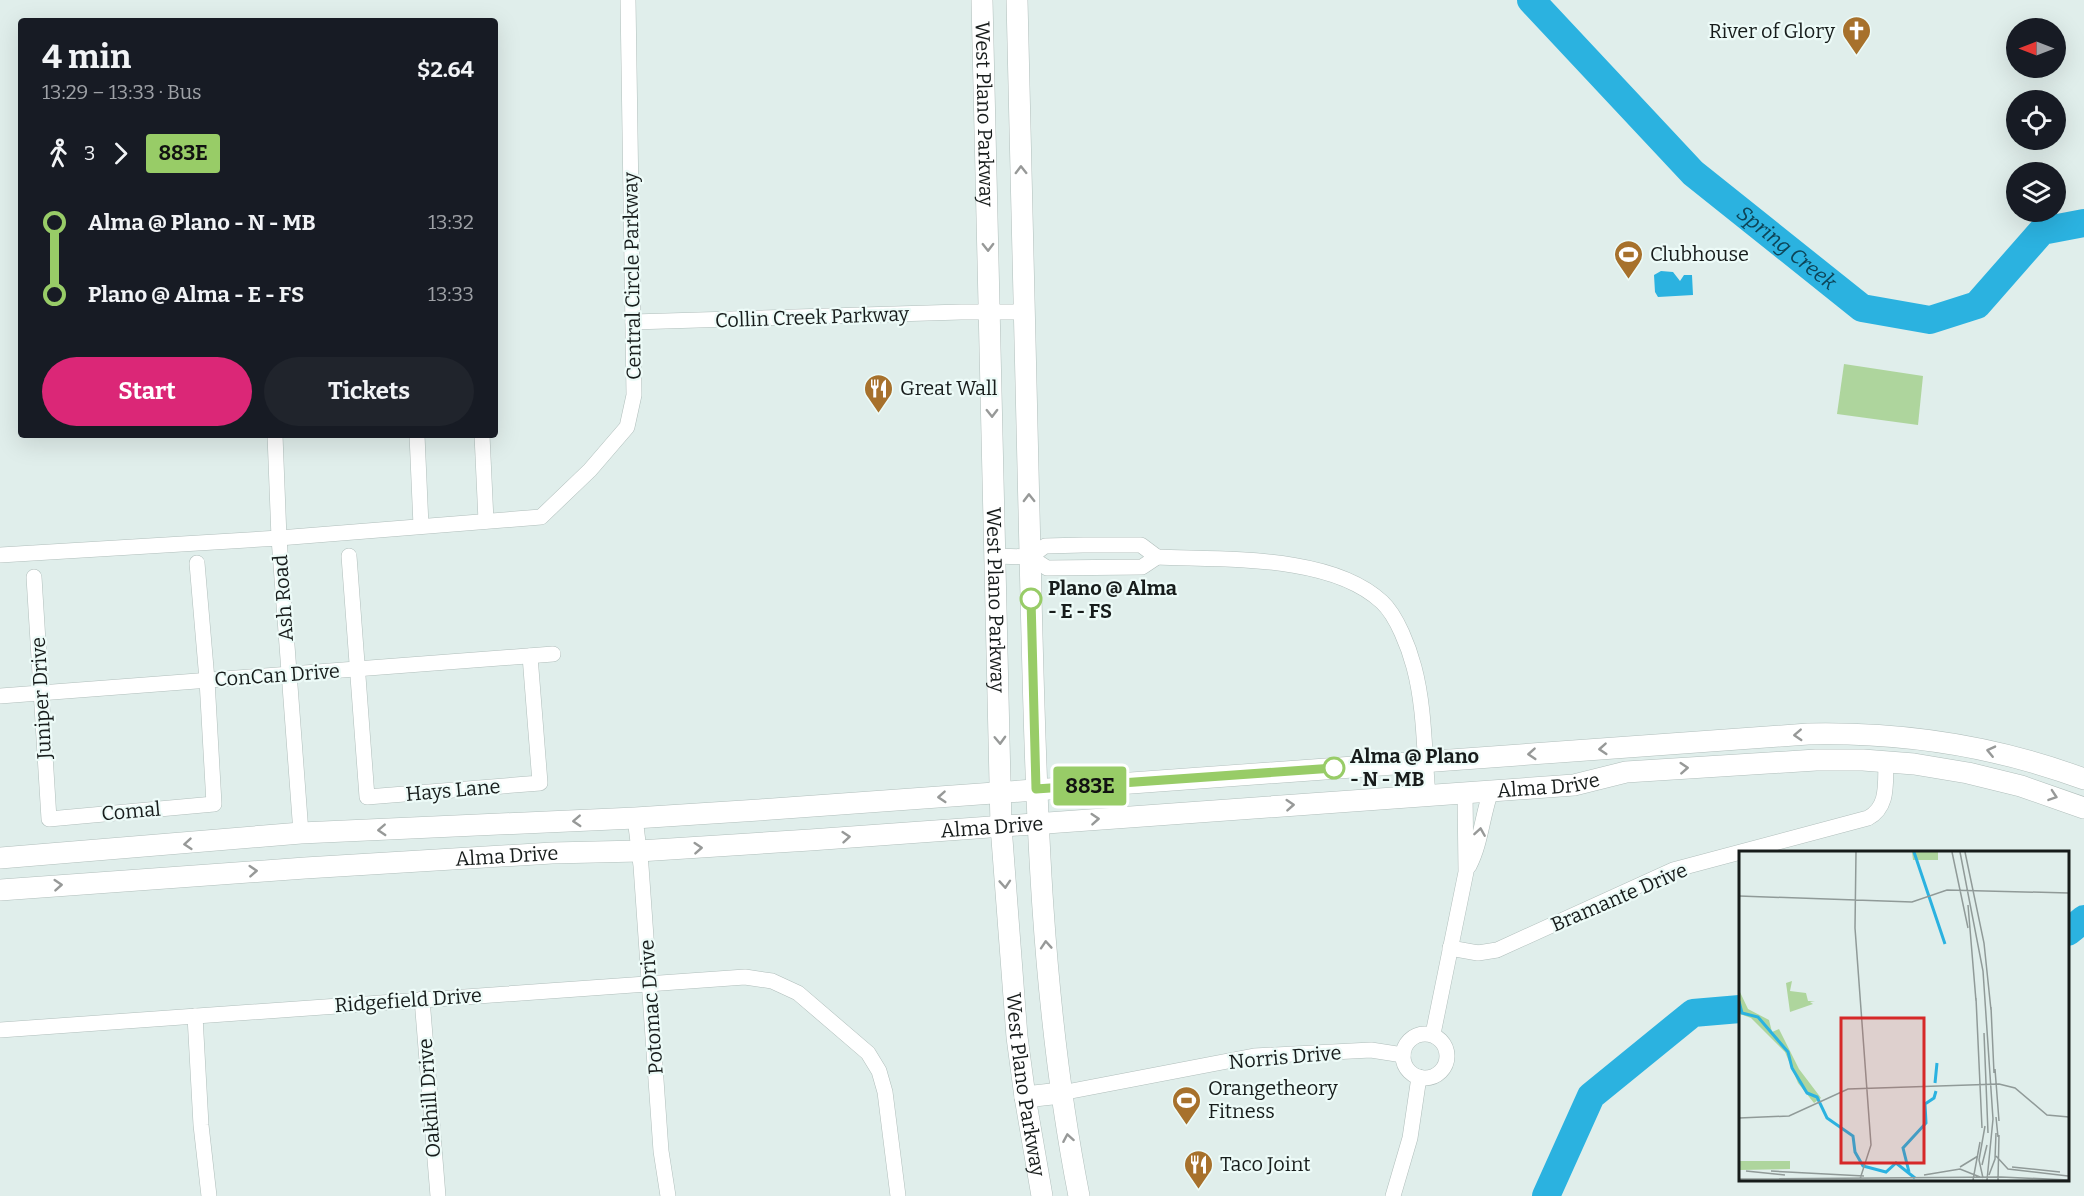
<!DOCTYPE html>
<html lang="en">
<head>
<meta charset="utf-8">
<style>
  :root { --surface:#171b24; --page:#20242c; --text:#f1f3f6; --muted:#9ea1a6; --accent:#db2777 }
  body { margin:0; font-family:Bitter,serif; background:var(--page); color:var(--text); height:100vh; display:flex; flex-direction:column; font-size:22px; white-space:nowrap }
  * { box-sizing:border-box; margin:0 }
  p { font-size:20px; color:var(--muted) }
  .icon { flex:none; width:33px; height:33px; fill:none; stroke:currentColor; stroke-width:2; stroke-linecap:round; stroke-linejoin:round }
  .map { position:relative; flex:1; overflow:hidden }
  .details { position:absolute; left:18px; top:18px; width:480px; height:420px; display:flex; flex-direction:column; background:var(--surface); border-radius:6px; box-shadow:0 6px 24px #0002 }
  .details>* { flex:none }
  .badge { padding:0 12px; border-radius:4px; font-size:21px; line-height:39px }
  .needle { width:39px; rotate:270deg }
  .tools { position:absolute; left:2006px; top:18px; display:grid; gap:12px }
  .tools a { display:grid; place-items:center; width:60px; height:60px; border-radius:50%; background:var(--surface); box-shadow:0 6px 24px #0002; font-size:30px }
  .map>.badge { position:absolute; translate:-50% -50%; box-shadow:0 0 0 3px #fff }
  .legs { display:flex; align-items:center; gap:9px; height:66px; padding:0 24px; font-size:20px }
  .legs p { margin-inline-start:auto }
  .head { display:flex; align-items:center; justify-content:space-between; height:102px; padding:0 24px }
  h1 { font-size:33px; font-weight:700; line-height:45px }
  .action { display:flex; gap:12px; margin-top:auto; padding:12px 24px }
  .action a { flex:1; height:69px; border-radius:36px; background:var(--accent); color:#fff; font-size:24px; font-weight:700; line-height:69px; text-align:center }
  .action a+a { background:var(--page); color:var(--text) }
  ul { padding:0 24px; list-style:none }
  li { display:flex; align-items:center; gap:21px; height:72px; font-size:22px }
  li i { display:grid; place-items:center; width:9px; height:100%; margin:0 8px; background:currentColor }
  li i::after { content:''; width:15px; height:15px; margin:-8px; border:4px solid; border-radius:50%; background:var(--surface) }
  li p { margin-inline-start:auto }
  li:first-child i { background:linear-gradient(#0000 50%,currentColor 0) }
  li:last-child i { background:linear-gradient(currentColor 50%,#0000 0) }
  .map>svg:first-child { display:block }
  .green { fill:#aed59d }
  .water { fill:#2bb2e0 }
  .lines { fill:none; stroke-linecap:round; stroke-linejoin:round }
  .river { stroke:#2bb2e0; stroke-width:28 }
  .minor-casing { stroke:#b0bebb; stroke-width:16 }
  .secondary-casing { stroke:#b0bebb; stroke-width:22 }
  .minor { stroke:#fff; stroke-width:15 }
  .secondary { stroke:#fff; stroke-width:21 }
  .oneway { stroke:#979998 }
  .line-1-casing { stroke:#fff; stroke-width:14 }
  .line-1 { stroke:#98cc67; stroke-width:9 }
  .stop-1-dot { fill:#fff; stroke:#98cc67; stroke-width:3 }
  .labels { text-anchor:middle; stroke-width:4.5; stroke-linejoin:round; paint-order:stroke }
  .poi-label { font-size:20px; fill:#171c1b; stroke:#edfbf8; text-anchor:start }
  .street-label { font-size:20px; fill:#171c1b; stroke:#edfbf8 }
  .stop-label { font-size:20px; font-weight:bold; fill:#171c1b; stroke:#edfbf8; text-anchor:start }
  .water-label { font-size:21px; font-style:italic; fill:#0d4457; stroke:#edfbf8 }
  .inset-river { fill:none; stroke:#2bb2e0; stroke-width:3 }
  .inset-road { fill:none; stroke:#909a98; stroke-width:1.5 }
  .view { fill:#d62828; fill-opacity:0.15; stroke:#d62828; stroke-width:3 }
  .inset-edge { fill:none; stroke:#171c1b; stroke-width:3 }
</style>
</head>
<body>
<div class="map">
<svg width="2084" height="1196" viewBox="0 0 2084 1196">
  <rect width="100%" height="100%" fill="#e0eeeb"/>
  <polygon class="green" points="1844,364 1923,376 1918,425 1837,414"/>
  <polygon class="water" points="1661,271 1673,272 1680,281 1684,275 1692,275 1693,295 1658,297 1655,292 1654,275"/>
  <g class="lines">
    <g class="river">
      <path id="s1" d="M1531,0L1693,173L1862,308L1930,320L1977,305L2042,231L2084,223"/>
      <polyline points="2068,932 2084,919"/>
      <polyline points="1546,1196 1591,1096 1693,1013 1740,1009"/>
    </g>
    <defs>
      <g id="minor">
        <polyline points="633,322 961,312 1025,312"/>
        <polyline points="275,435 279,538 301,833"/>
        <polyline points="417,435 421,526"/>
        <polyline points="482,435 486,521"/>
        <polygon points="1083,545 1141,545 1157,557 1142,567 1047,568 1030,557 1045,546"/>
        <polyline points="0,555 279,538 541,517 590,470 627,427 634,395 628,0"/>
        <polyline points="349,556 367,797 540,783 530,656"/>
        <polyline points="995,556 1030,557"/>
        <path d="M1157,557C1223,560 1331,554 1382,602C1397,616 1409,648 1414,667C1425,708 1424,753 1428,795"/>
        <polyline points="34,577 49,819 214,804 207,680 197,563"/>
        <polyline points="0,696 553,654"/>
        <polyline points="635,818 641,866 661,1151 668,1196"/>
        <path d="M1469,866C1481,843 1482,816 1491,791"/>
        <path d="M1450,948L1478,953L1497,950L1673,870L1868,818C1889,807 1885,783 1886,762"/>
        <polyline points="422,999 438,1196"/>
        <polyline points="195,1016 201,1125 209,1196"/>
        <polyline points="0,1030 745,977 772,981 798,993 868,1053 879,1071 885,1092 898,1196"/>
        <circle cx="1425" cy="1056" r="22"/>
        <polyline points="1433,1034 1466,872 1465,793"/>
        <polyline points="1061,1093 1254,1056 1371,1050 1403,1055"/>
        <polyline points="1393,1196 1410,1138 1419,1077"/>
      </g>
      <g id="secondary">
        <path id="s2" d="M982,0L1001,826L1017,1037L1025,1097L1042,1196"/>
        <path d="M1017,0C1022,199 1026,398 1031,596C1036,797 1040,998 1079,1196"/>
        <path d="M0,858L301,833L635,818L759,810L1808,734C1902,732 1995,746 2084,779"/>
        <path id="s3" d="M0,890L305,868L552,853L639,851L810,840L1574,785L1626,772L1816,760H1863L1914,764L1968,773L2021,786L2084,808"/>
        <polyline points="1025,1097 1061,1093"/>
      </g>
    </defs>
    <use href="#minor" class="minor-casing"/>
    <use href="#secondary" class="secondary-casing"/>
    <use href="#minor" class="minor"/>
    <use href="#secondary" class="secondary"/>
  </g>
  <defs><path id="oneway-chevron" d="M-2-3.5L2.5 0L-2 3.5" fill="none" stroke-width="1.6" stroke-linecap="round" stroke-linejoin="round" transform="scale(1.5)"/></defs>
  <g class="oneway">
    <use href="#oneway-chevron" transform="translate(1021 170) rotate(-91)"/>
    <use href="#oneway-chevron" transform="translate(988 247) rotate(89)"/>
    <use href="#oneway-chevron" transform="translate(992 413) rotate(89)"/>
    <use href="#oneway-chevron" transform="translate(1029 498) rotate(-91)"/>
    <use href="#oneway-chevron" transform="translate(1798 735) rotate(177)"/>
    <use href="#oneway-chevron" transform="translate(1000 740) rotate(88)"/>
    <use href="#oneway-chevron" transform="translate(1603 749) rotate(176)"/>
    <use href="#oneway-chevron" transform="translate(1991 751) rotate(-167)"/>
    <use href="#oneway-chevron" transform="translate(1532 754) rotate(176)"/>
    <use href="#oneway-chevron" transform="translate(1684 768) rotate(-4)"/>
    <use href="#oneway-chevron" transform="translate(2053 796) rotate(19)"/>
    <use href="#oneway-chevron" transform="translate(942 797) rotate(176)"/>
    <use href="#oneway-chevron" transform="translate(1290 805) rotate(-4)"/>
    <use href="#oneway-chevron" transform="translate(1095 819) rotate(-4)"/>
    <use href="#oneway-chevron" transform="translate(577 821) rotate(177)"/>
    <use href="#oneway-chevron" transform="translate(382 830) rotate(177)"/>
    <use href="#oneway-chevron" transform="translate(1480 832) rotate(-81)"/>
    <use href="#oneway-chevron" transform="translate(846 837) rotate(-5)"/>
    <use href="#oneway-chevron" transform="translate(188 844) rotate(175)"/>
    <use href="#oneway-chevron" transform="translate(698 848) rotate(-4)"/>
    <use href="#oneway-chevron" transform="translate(253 871) rotate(-4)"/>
    <use href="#oneway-chevron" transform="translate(1005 884) rotate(86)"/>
    <use href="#oneway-chevron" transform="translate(58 885) rotate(-4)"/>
    <use href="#oneway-chevron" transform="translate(1046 945) rotate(-94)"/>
    <use href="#oneway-chevron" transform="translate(1068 1138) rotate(-100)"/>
  </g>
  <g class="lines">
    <defs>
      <polyline id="line-1" points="1031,599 1036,789 1334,768"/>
    </defs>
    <use href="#line-1" class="line-1-casing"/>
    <use href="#line-1" class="line-1"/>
  </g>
  <defs>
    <symbol id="church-pin" viewBox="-11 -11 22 30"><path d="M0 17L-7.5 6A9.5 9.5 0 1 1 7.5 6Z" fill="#a7712c" stroke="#edfbf8"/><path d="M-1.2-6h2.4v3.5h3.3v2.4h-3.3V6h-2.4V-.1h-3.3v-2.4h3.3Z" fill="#fff"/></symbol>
    <symbol id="stadium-pin" viewBox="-11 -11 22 30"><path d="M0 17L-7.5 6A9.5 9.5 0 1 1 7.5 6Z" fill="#a7712c" stroke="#edfbf8"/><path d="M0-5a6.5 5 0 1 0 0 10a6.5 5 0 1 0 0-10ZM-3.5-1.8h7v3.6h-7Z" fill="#fff"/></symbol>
    <symbol id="restaurant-pin" viewBox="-11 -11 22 30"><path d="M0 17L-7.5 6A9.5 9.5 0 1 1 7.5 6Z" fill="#a7712c" stroke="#edfbf8"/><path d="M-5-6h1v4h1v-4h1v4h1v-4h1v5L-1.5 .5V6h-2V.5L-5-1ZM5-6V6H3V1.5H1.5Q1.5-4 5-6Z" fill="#fff"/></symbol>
  </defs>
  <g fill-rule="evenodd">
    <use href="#church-pin" x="1840" y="14" width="33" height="45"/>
    <use href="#stadium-pin" x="1612" y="238" width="33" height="45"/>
    <use href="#restaurant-pin" x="862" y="372" width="33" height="45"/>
    <use href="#stadium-pin" x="1170" y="1084" width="33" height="45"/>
    <use href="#restaurant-pin" x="1182" y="1148" width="33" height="45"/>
  </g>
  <g class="stop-1-dot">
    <circle cx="1031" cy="599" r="10"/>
    <circle cx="1334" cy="768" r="10"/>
  </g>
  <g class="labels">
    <g class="poi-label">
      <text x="1835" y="38" text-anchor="end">River of Glory</text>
      <text x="1650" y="261">Clubhouse</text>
      <text x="900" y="395">Great Wall</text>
      <text x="1208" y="1095">Orangetheory<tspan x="1208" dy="23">Fitness</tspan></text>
      <text x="1220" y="1171">Taco Joint</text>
    </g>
    <g class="street-label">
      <text dy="7" stroke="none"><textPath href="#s2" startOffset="114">West Plano Parkway</textPath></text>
      <text transform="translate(632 276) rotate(-91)" y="7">Central Circle Parkway</text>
      <text transform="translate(812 317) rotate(-2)" y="7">Collin Creek Parkway</text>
      <text transform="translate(283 598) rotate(-94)" y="7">Ash Road</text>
      <text dy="7" stroke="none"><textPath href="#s2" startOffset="600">West Plano Parkway</textPath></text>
      <text transform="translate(277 675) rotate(-4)" y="7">ConCan Drive</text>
      <text transform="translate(41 698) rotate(-93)" y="7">Juniper Drive</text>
      <text dy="7" stroke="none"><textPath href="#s3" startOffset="1552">Alma Drive</textPath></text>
      <text transform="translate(453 790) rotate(-5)" y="7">Hays Lane</text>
      <text transform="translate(131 811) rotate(-5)" y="7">Comal</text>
      <text dy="7" stroke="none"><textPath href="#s3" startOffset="994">Alma Drive</textPath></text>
      <text dy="7" stroke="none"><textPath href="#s3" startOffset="508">Alma Drive</textPath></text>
      <text transform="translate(1619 897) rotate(-23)" y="7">Bramante Drive</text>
      <text transform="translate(408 1000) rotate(-4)" y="7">Ridgefield Drive</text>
      <text transform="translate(651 1007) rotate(-94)" y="7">Potomac Drive</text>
      <text transform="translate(1285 1057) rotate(-5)" y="7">Norris Drive</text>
      <text dy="7" stroke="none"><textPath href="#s2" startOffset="1086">West Plano Parkway</textPath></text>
      <text transform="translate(429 1098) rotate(-94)" y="7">Oakhill Drive</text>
    </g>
    <g class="stop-label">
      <text x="1048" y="595">Plano @ Alma<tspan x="1048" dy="23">- E - FS</tspan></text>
      <text x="1350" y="763">Alma @ Plano<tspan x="1350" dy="23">- N - MB</tspan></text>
    </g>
    <g class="water-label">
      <text dy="7" stroke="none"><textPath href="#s1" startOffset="357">Spring Creek</textPath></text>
    </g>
  </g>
  <g transform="translate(1739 851)">
    <rect width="330" height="330" fill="#e0eeeb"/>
    <path d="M173,1H199V9H174ZM53,130L51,140L67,142L69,150H76L71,151L74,153L51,161L47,132ZM0,139L9,158L30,169L33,181L40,178L60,218L82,247L75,252L59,232L46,201L12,167L1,163ZM0,310H51V318L0,319Z" fill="#aed59d"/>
    <path class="inset-river" d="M175,1L206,93M0,150L3,162L19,166L49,201L53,217L68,242L78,246L88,267L114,285L116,301L124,315L147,321L157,312L176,327M196,232L198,212M170,321L164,297L187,272L186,253L195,247L197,240"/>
    <path class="inset-road" d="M117,1L116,77L132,294L121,328M213,1L229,77M221,1L244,120L254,268L248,329M226,1L245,92L252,159M0,45L173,51L208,39L330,42M229,54L237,150M237,147L243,277M252,156L255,222M245,182L249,282M256,218L260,270M257,266L259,286M0,267L50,265L109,238L260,233L276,237L308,264L330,266M257,305L269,318L329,325M243,314L248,294M221,316L239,305M273,316L321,321M7,320L46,324M32,320L125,325M185,324L221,318L241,326M250,324L256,308L257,282M244,327L240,309L246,275M0,328L262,326L330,329M234,329L241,291M259,329L260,284"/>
    <path class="view" d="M102,167H185V312H102Z"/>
    <rect width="330" height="330" class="inset-edge"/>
  </g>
</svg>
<div class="tools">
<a><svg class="needle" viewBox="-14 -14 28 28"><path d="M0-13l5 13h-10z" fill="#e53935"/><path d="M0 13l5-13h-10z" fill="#9ea1a6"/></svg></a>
<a><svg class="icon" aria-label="locate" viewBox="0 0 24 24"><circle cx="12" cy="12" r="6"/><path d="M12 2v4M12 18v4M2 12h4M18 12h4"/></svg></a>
<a><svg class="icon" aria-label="layers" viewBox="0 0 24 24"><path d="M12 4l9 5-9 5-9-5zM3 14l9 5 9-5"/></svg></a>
</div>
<b class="badge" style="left:1090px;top:786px;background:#98cc67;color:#111">883E</b>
<section class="details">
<div class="head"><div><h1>4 min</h1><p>13:29 – 13:33 · Bus</p></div><b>$2.64</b></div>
<div class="legs"><svg class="icon" aria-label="walk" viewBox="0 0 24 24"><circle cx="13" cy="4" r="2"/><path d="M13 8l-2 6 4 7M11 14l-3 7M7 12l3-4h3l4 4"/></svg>3<svg class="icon" aria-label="forward" viewBox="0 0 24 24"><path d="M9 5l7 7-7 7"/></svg><b class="badge" style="background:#98cc67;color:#111">883E</b></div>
<ul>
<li><i style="color:#98cc67"></i><b>Alma @ Plano - N - MB</b><p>13:32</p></li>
<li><i style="color:#98cc67"></i><b>Plano @ Alma - E - FS</b><p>13:33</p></li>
</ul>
<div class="action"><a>Start</a><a>Tickets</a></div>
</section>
</div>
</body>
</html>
